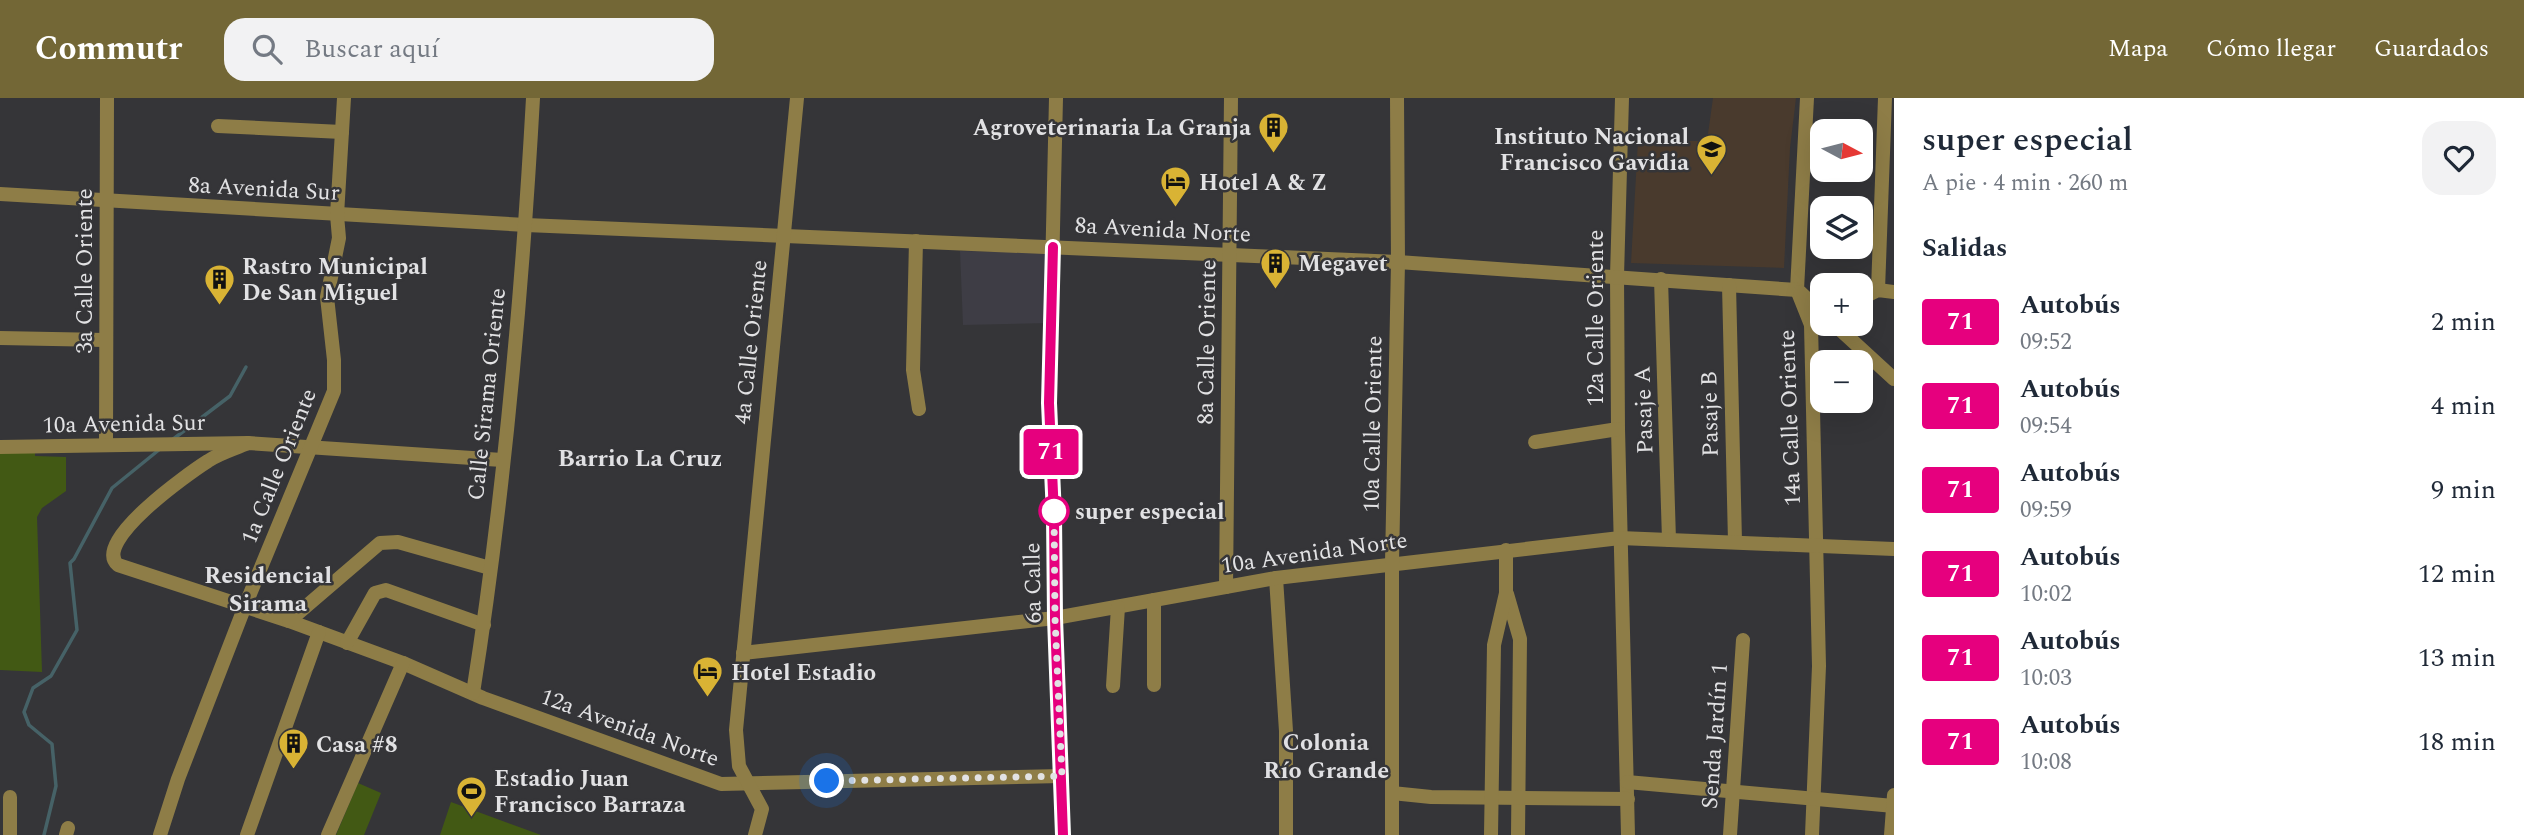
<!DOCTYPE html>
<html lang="es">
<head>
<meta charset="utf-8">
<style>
  :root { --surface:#fff; --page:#f2f2f3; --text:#1f2937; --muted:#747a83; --accent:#736736 }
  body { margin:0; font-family:Spectral,serif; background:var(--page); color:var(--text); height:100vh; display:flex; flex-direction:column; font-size:26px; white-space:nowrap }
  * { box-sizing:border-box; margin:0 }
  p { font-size:23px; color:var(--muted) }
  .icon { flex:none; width:38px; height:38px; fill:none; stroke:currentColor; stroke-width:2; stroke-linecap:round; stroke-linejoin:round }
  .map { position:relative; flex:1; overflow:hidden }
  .side { display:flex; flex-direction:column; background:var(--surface); width:630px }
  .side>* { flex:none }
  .badge { padding:0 14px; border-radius:5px; font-size:24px; line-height:46px }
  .needle { width:46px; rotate:97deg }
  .buttons { position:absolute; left:1810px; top:21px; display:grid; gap:14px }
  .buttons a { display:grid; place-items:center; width:63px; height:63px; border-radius:14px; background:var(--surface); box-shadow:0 7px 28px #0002; font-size:35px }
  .you { position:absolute; width:35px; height:35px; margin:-18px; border:5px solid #fff; border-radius:50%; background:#1a73e8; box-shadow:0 0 0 10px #1a73e833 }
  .map>.badge { position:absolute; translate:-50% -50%; box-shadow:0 0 0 4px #fff }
  h2 { padding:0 28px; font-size:26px; line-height:63px }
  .round { display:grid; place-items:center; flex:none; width:74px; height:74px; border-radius:21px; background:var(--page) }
  .headline { display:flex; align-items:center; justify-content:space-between; height:119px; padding:0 28px }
  h1 { font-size:33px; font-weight:600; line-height:52px }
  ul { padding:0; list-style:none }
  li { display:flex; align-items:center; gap:21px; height:84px; padding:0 28px }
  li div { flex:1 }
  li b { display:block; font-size:26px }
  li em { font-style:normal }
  li .badge { min-width:77px; font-weight:700; text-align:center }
  header { display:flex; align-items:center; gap:42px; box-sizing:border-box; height:98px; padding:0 35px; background:var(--accent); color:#fff }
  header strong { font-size:33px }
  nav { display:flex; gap:38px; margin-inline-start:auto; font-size:24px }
  .search { width:490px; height:63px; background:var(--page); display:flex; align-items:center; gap:18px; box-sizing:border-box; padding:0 24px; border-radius:21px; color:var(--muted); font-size:26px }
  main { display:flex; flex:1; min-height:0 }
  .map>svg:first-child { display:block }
  .built { fill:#3e3d45 }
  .education { fill:#493a2d }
  .green { fill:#425914 }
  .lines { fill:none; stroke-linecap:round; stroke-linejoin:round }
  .stream { stroke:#466267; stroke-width:3.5 }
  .minor { stroke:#8e7d47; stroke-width:14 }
  .line-casing { stroke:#fff; stroke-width:16 }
  .line { stroke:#e6007e; stroke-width:10 }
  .walk { stroke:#e2e2e4; stroke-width:7; stroke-dasharray:0 12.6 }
  .stop-dot { fill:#fff; stroke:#e6007e; stroke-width:3.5 }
  .labels { text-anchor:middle; stroke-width:5; stroke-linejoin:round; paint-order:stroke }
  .poi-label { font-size:23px; font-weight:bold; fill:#e2e2e4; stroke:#353538; text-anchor:start }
  .street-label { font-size:23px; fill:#e2e2e4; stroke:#353538 }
  .stop-label { font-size:23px; font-weight:bold; fill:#e2e2e4; stroke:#353538; text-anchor:start }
  .neighbourhood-label { font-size:24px; font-weight:bold; fill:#e0e0e3; stroke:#353538 }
</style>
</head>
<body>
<header>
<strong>Commutr</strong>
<div class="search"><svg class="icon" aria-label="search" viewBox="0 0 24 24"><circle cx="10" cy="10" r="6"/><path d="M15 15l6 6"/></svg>Buscar aquí</div>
<nav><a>Mapa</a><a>Cómo llegar</a><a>Guardados</a></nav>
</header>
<main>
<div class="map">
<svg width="1894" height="737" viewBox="0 0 1894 737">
  <rect width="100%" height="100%" fill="#353538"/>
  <polygon class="built" points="960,153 1049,155 1050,225 963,227"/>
  <polygon class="education" points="1713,0 1796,0 1790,50 1784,170 1631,165 1638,43 1707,43"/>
  <g class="green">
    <polygon points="0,349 35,349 35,358 66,359 66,393 42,410 37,419 42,574 0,572"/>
    <polygon points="358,685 381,695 364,737 336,737"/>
    <polygon points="451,704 541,737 440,737"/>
  </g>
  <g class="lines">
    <g class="stream">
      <polyline points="172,342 230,298 246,269"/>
      <polyline points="44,737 56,688 52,646 29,627 24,614 33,590 51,578 77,532 70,465 74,461 112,390 160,351"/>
    </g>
    <g class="minor">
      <polyline points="1056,0 1049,305 1054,417 1055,520 1063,737"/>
      <polyline points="1622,0 1617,178 1618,331 1628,737"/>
      <polyline points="1807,0 1797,192 1811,227 1819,568 1812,737"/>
      <polyline points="218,28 342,34"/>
      <polyline points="0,96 526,127 1398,164 1797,192"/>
      <polyline points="916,143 913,272 919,311"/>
      <polyline points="1661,181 1669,442"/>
      <polyline points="1729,187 1735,444"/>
      <polyline points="1878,192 1885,0"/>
      <polyline points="1800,194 1822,215"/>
      <polyline points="1860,201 1878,192 1894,194"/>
      <polyline points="1834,226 1894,281"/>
      <polyline points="0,240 105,242"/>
      <polyline points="1535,344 1618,331"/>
      <path d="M248,345C235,351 220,355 208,363C189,375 91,444 118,467L289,523L403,565L483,600L721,686L1062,678"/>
      <polyline points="106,347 107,0"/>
      <polyline points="0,349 248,345 502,362"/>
      <polyline points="1276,480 1286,633 1286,737"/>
      <polyline points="1226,489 1231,0"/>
      <polyline points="1507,496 1520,541 1518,737"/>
      <polyline points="289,523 380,445 398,444 490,470"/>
      <polyline points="347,545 375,495 386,492 484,527"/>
      <polyline points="743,555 1055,520 1276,480 1620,440 1894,451"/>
      <polyline points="1154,587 1154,502"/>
      <polyline points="1113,588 1118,509"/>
      <path d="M473,595C504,399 522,197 533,0"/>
      <polyline points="1627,684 1894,708"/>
      <polyline points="1392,695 1431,699 1628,701"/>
      <polyline points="10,737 10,699"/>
      <polyline points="66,737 68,730"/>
      <polyline points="160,737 178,681 245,508 334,293 334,262 327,199 339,140 337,117 344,0"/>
      <polyline points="247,737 319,534"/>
      <polyline points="328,737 403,565"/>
      <polyline points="755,737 762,711 739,668 736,632 797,0"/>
      <polyline points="1392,737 1392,465 1398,164 1397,0"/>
      <polyline points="1491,737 1494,547 1506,495 1506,452"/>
      <polyline points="1730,737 1743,542"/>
      <polyline points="1891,737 1894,697"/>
    </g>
  </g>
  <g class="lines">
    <defs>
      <polyline id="line" points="1053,149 1049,305 1054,417 1055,520 1063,737"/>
    </defs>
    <use href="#line" class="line-casing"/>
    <use href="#line" class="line"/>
    <polyline class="walk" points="827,683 1062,678 1055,520 1054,413"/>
  </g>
  <defs>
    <symbol id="building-pin" viewBox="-11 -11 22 30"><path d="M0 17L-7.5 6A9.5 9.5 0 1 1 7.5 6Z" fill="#d9b334" stroke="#353538"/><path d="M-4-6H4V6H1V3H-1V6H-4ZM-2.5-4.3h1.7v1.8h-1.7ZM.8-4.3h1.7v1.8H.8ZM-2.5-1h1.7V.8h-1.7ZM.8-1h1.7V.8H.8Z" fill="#111"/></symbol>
    <symbol id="school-pin" viewBox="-11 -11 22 30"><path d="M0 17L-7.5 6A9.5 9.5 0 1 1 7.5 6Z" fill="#d9b334" stroke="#353538"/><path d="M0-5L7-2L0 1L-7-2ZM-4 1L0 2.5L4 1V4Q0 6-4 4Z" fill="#111"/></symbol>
    <symbol id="hotel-pin" viewBox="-11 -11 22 30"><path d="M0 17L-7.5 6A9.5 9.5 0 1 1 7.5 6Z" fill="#d9b334" stroke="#353538"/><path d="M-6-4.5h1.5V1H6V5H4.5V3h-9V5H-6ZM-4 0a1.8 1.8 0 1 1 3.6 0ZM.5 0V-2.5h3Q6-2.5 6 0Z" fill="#111"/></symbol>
    <symbol id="stadium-pin" viewBox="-11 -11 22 30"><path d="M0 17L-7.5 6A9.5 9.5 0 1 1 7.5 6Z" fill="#d9b334" stroke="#353538"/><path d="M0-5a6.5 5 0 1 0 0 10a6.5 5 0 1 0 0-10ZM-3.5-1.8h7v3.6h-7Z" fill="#111"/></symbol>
  </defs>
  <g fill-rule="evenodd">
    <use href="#building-pin" x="1256" y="12" width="35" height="47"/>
    <use href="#school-pin" x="1694" y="34" width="35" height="47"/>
    <use href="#hotel-pin" x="1158" y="66" width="35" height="47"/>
    <use href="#building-pin" x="1258" y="148" width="35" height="47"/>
    <use href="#building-pin" x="202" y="164" width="35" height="47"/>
    <use href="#hotel-pin" x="690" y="556" width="35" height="47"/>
    <use href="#building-pin" x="276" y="628" width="35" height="47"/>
    <use href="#stadium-pin" x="454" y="676" width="35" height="47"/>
  </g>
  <circle class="stop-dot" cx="1054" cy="413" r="14"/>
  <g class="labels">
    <g class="poi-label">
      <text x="1251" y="37" text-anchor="end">Agroveterinaria La Granja</text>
      <text x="1689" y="46" text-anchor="end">Instituto Nacional<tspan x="1689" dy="26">Francisco Gavidia</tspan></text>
      <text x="1199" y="92">Hotel A &amp; Z</text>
      <text x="1298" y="173">Megavet</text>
      <text x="242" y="176">Rastro Municipal<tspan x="242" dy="26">De San Miguel</tspan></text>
      <text x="731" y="582">Hotel Estadio</text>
      <text x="316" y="654">Casa #8</text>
      <text x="494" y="688">Estadio Juan<tspan x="494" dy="26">Francisco Barraza</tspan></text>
    </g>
    <g class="street-label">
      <text transform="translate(264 90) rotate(3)" y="8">8a Avenida Sur</text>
      <text transform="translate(1163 131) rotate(3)" y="8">8a Avenida Norte</text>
      <text transform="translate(84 173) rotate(-90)" y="8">3a Calle Oriente</text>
      <text transform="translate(1595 220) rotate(-90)" y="8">12a Calle Oriente</text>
      <text transform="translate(750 244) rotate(-84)" y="8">4a Calle Oriente</text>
      <text transform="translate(1206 244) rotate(-89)" y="8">8a Calle Oriente</text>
      <text transform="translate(486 296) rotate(-84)" y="8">Calle Sirama Oriente</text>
      <text transform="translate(1643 312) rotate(-92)" y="8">Pasaje A</text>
      <text transform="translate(1709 316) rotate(-91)" y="8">Pasaje B</text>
      <text transform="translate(1789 320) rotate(-92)" y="8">14a Calle Oriente</text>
      <text transform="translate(124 325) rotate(-1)" y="8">10a Avenida Sur</text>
      <text transform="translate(1372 326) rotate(-89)" y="8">10a Calle Oriente</text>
      <text transform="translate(278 368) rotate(-68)" y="8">1a Calle Oriente</text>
      <text transform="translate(1314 454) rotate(-8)" y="8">10a Avenida Norte</text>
      <text transform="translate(1032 485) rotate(-91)" y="8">6a Calle</text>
      <text transform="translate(630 629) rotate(20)" y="8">12a Avenida Norte</text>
      <text transform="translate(1714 638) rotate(-86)" y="8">Senda Jardín 1</text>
    </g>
    <g class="stop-label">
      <text x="1075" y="421">super especial</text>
    </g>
    <g class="neighbourhood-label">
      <text x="640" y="368">Barrio La Cruz</text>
      <text x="268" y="485">Residencial<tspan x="268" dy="28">Sirama</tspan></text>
      <text x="1326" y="652">Colonia<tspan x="1326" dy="28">Río Grande</tspan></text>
    </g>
  </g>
</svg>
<div class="buttons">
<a><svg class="needle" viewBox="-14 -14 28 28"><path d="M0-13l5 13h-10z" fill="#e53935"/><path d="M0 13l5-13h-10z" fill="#747a83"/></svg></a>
<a><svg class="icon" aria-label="layers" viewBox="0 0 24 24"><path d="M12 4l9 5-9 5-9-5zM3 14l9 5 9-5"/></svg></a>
<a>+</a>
<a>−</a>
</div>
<div class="you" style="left:827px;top:683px"></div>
<b class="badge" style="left:1051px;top:354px;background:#e6007e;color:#fff">71</b>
</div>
<section class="side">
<div class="headline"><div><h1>super especial</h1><p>A pie · 4 min · 260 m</p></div><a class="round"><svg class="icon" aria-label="heart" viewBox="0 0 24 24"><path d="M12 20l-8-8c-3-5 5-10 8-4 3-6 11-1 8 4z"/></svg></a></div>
<h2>Salidas</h2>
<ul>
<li><span class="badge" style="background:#e6007e;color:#fff">71</span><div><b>Autobús</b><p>09:52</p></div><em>2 min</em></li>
<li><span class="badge" style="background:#e6007e;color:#fff">71</span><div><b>Autobús</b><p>09:54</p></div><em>4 min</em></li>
<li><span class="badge" style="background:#e6007e;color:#fff">71</span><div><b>Autobús</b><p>09:59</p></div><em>9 min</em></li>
<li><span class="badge" style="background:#e6007e;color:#fff">71</span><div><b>Autobús</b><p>10:02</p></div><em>12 min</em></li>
<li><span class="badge" style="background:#e6007e;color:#fff">71</span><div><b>Autobús</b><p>10:03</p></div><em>13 min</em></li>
<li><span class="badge" style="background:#e6007e;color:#fff">71</span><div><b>Autobús</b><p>10:08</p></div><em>18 min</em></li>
</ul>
</section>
</main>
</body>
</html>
